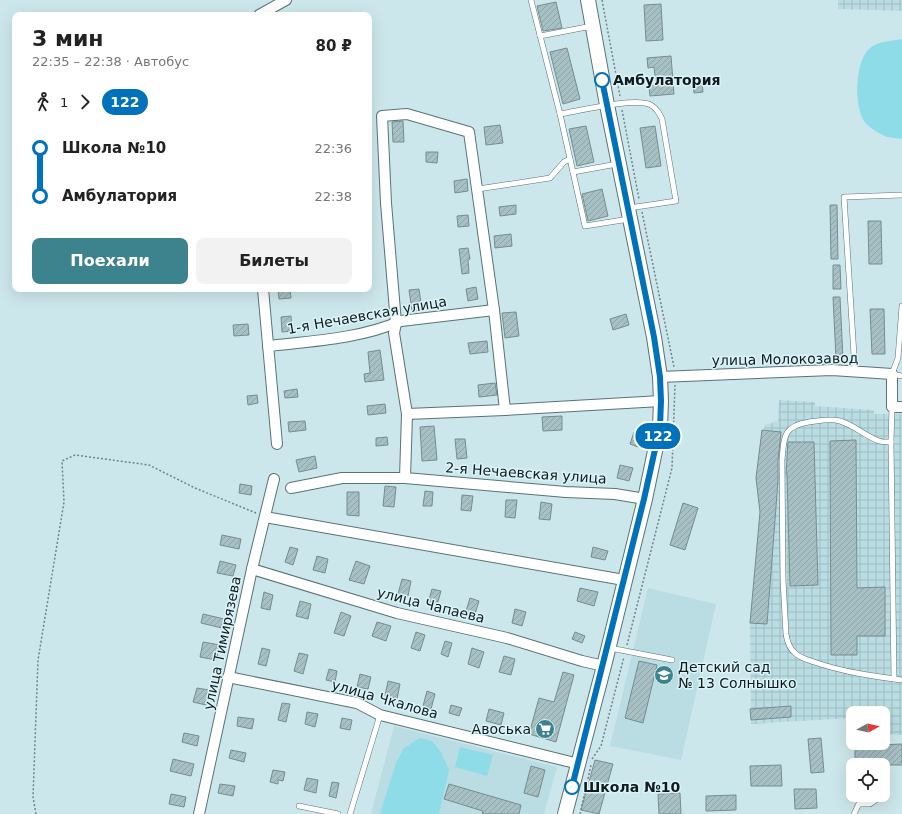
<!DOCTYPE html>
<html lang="ru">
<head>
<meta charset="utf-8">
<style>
  :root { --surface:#fff; --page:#f2f2f2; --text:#222; --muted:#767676; --accent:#3d838e }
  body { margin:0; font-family:"DejaVu Sans",sans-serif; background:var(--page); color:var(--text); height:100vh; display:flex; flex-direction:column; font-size:15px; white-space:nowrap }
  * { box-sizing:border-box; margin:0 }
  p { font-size:13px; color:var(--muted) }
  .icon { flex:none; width:22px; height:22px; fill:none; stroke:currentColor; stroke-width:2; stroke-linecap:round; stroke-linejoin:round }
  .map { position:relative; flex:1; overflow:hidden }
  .drawer { position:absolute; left:12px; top:12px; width:360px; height:280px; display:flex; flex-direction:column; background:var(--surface); border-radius:8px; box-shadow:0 4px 16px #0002 }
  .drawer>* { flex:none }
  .badge { padding:0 8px; border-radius:13px; font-size:14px; line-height:26px }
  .needle { width:26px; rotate:82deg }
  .fabs { position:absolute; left:846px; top:706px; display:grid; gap:8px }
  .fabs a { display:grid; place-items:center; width:44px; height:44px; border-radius:8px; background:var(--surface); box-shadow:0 4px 16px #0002; font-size:20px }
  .map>.badge { position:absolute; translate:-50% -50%; box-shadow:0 0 0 2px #fff }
  .legs { display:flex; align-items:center; gap:6px; height:44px; padding:0 20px; font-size:13px }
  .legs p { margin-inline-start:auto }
  .overview { display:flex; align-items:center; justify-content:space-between; height:68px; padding:0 20px }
  h1 { font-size:22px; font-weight:700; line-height:30px }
  .action { display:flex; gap:8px; margin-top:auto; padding:8px 20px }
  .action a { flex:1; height:46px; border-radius:8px; background:var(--accent); color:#fff; font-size:16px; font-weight:700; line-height:46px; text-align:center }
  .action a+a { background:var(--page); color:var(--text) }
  ul { padding:0 20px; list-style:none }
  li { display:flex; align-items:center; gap:14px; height:48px; font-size:15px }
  li i { display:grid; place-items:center; width:6px; height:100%; margin:0 5px; background:currentColor }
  li i::after { content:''; width:10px; height:10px; margin:-5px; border:3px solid; border-radius:50%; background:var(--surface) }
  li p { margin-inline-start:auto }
  li:first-child i { background:linear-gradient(#0000 50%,currentColor 0) }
  li:last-child i { background:linear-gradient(currentColor 50%,#0000 0) }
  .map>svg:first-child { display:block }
  .built { fill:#b9dde3 }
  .industrial { fill:url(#industrial-grid) }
  .green { fill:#8ddce8 }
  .building { fill:url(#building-hatch); stroke:#758d91 }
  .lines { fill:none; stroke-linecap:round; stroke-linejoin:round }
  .lane-casing { stroke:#5a7276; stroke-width:6 }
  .street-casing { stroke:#5a7276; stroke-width:12 }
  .secondary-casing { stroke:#5a7276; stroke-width:16 }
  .path { stroke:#718486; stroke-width:1.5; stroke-dasharray:2 2; stroke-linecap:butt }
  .lane { stroke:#fff; stroke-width:5 }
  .street { stroke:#fff; stroke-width:10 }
  .secondary { stroke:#fff; stroke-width:14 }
  .line-1-casing { stroke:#fff; stroke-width:9 }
  .line-1 { stroke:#0072bc; stroke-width:6 }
  .stop-1-dot { fill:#fff; stroke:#0072bc; stroke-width:2 }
  .labels { text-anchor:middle; stroke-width:3; stroke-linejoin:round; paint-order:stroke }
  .stop-label { font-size:14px; font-weight:bold; fill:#111b1c; stroke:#daf4f9; text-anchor:start }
  .street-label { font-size:14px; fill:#111b1c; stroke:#daf4f9 }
  .poi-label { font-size:14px; fill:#111b1c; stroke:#daf4f9; text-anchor:start }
</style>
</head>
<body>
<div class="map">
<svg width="902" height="814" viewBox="0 0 902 814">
  <defs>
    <pattern id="industrial-grid" width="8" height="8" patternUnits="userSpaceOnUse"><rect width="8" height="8" fill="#b9dde3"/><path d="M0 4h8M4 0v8" fill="none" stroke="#9ebdc2"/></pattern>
    <pattern id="building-hatch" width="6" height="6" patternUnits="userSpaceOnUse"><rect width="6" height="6" fill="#a6c0c4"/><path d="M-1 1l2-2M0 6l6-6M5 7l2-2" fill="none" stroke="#8ea4a8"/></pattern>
  </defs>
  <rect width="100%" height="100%" fill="#cce7eb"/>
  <g class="built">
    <polygon points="648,588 716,604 681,760 610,746"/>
    <polygon points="394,726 557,767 544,814 371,814"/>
  </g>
  <g class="industrial">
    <polygon points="838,0 902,0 902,11 838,9"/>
    <polygon points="779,400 815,402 815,406 874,410 874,414 902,414 902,735 883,734 883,713 853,713 853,718 751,724 750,623 760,512 756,478 762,430 764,430 765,425 778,421"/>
  </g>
  <g class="green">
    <path d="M902,39V139C897,138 891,138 887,137C881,135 867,126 864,121C854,105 855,64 868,50C876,41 891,41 902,39Z"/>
    <polygon points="420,738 432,741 441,752 449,770 439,814 380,814 396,763 404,748"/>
    <polygon points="460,747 493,755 487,776 455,767"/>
  </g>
  <g class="building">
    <polygon points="556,2 562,28 543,31 537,6"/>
    <polygon points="661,4 663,40 646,41 644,5"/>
    <polygon points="567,48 580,99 563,104 550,52"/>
    <polygon points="671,56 674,94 650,96 649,86 656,85 654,67 648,68 647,58"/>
    <polygon points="702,83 703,92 694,93 693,84"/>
    <polygon points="403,121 404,142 393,142 392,122"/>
    <polygon points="500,125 503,143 486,145 484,127"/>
    <polygon points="586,126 594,162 577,166 569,129"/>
    <polygon points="655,126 661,166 646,168 640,128"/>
    <polygon points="426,152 438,152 437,163 426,162"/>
    <polygon points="467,179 468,191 455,193 454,181"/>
    <polygon points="602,189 608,216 588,221 582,194"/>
    <polygon points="516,205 516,214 500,216 499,207"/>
    <polygon points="830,205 837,205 838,259 831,259"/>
    <polygon points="468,215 469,226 458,227 457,216"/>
    <polygon points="868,221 881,221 882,264 869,264"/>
    <polygon points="511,234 512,246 495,248 494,236"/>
    <polygon points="468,248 470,259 468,260 469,273 462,274 459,249"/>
    <polygon points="833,265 840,265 841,289 833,289"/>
    <polygon points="476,287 478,299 468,301 466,289"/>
    <polygon points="278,289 290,289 291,298 279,299"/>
    <polygon points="419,289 422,310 412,311 409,290"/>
    <polygon points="833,297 840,297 843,359 836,359"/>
    <polygon points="870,309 884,309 885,354 872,354"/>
    <polygon points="516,312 519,336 505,338 502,313"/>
    <polygon points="626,314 629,325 613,330 610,319"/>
    <polygon points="291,316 292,331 282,332 281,317"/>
    <polygon points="248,324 249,335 234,336 233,325"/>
    <polygon points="487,341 488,352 470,354 468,343"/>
    <polygon points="380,350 384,380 365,382 364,374 370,373 368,352"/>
    <polygon points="495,383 497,395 479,397 478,385"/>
    <polygon points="297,389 298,397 285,398 284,391"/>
    <polygon points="257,395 258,403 248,405 247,396"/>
    <polygon points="385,404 386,413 368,415 367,406"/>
    <polygon points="562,416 562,430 543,431 542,417"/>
    <polygon points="305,421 306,430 289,432 288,422"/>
    <polygon points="434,426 437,460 422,461 420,427"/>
    <polygon points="762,430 781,432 778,460 778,481 767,624 750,623 760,512 756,478"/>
    <polygon points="634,432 642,434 638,447 630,444"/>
    <polygon points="387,437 388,445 376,446 376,438"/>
    <polygon points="455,439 465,439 467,458 457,459"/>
    <polygon points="856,440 857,588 885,587 885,636 857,636 857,655 831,655 830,441"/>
    <polygon points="788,442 814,442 818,585 790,586 787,474 786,474"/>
    <polygon points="315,456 317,468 299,472 296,460"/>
    <polygon points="620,465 633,468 629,481 617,478"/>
    <polygon points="240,484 252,486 251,495 239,493"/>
    <polygon points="385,486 396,487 394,507 383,506"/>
    <polygon points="425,491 433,492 432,506 423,506"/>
    <polygon points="347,492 359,492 359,516 347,515"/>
    <polygon points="462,495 473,496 471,511 461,510"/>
    <polygon points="506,500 517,500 515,518 505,517"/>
    <polygon points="541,502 552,504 550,520 539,519"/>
    <polygon points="683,503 698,508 685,550 670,545"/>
    <polygon points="222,535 241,539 239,549 220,545"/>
    <polygon points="290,547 298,549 293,565 285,562"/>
    <polygon points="593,547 608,551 605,560 591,557"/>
    <polygon points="317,556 328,559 325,573 313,570"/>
    <polygon points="220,561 236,565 233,576 217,573"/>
    <polygon points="356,561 370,566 364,584 349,580"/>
    <polygon points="402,579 411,581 408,596 398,594"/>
    <polygon points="580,588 598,592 594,606 577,601"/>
    <polygon points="432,589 441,591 437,605 428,603"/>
    <polygon points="264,592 273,595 270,610 261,608"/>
    <polygon points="470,598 479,601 475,614 466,611"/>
    <polygon points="300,601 311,604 308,619 296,616"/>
    <polygon points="515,609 526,612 522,626 512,623"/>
    <polygon points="341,612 351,616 344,636 334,633"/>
    <polygon points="203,614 224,619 222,628 201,623"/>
    <polygon points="377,622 391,626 386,641 372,636"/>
    <polygon points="416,632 425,635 420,651 411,648"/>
    <polygon points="575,632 585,636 582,643 572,639"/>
    <polygon points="445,641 452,643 448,657 441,654"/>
    <polygon points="203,642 220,645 216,660 200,657"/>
    <polygon points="262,648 270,650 266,666 258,664"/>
    <polygon points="472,648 484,652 479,668 468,664"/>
    <polygon points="299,653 308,655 303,674 294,671"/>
    <polygon points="504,656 515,659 511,675 499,672"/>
    <polygon points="639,661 657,665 643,723 625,718"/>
    <polygon points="329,669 337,671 335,682 326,680"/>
    <polygon points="563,672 574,675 556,742 529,734 539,698 554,702"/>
    <polygon points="360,674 371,677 368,689 357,687"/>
    <polygon points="388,681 400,684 397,699 385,696"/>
    <polygon points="197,688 209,690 206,705 193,702"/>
    <polygon points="427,691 435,694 431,709 423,706"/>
    <polygon points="282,703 290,704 286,722 278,720"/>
    <polygon points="451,705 462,708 459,716 449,713"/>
    <polygon points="791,706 791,717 751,720 750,709"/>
    <polygon points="489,709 504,713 501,725 486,721"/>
    <polygon points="307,712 318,714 315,727 305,724"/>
    <polygon points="238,717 254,719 252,729 237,726"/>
    <polygon points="342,718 352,720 350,730 340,728"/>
    <polygon points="184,733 199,736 197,746 182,742"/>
    <polygon points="821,738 824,772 811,773 808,739"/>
    <polygon points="902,744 902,765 855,765 855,746"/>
    <polygon points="231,750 246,753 244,762 229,758"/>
    <polygon points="173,759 194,764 191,776 170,771"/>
    <polygon points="595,760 613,764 599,814 581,810"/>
    <polygon points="781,765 782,786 751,786 750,766"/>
    <polygon points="531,766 545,770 538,797 524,793"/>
    <polygon points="273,770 285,772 283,781 278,780 278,784 270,782"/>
    <polygon points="307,778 318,780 316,793 304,790"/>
    <polygon points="332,782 339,783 336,798 329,796"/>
    <polygon points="220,784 235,786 233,796 218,793"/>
    <polygon points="449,784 521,805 519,814 482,814 483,811 444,799"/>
    <polygon points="794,789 816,789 817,808 795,809"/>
    <polygon points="680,793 681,814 659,814 658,794"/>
    <polygon points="171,794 186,797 184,807 169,804"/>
    <polygon points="736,795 736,810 706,811 706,796"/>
  </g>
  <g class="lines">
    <defs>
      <g id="lane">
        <polyline points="531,0 560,114 585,226 629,219"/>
        <polyline points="540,36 592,26"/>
        <path d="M560,114C579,111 635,97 651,105C657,109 659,113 662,119L676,201L629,208"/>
        <polyline points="573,172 617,164"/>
        <polyline points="478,189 550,178 564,162 570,159"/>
        <polyline points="902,306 898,358 892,374 902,376"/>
        <polyline points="855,371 844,197 902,195"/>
        <polyline points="892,407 891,442 894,679"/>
        <path d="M891,442C887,442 882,442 879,441C865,436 854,425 840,421C830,418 819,421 809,422C783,426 784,437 782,460L783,580L786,634C787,641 789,648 795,653C800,658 808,660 814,662C843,672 872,676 902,680"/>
        <polyline points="610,648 672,660"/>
        <polyline points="859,804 870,804 883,795"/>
        <polyline points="299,806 338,814"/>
        <polyline points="350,814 380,715"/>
        <polyline points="854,814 863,795"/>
      </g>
      <g id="street">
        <polyline points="259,15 286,0"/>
        <polyline points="263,289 277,444"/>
        <path d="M268,346C312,341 359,339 401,321L494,310"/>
        <polyline points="660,377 832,370 892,374 892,407 902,407"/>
        <polyline points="407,414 505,410 661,401"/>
        <polyline points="405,478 407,414 394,333 396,323 386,203 382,116 407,114 469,132 494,310 505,410"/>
        <polyline points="291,488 342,478 405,478 566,492 615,494 645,499"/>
        <polyline points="265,517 624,580"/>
        <polyline points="252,569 397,613 507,638 582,661 604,666"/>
        <polyline points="228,677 357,703 380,715 579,764"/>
        <polyline points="199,814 252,569 274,479"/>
      </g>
      <polyline id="secondary" points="565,814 604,666 645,499 660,427 661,401 660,377 654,337 607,105 588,0"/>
    </defs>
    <use href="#lane" class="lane-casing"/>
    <use href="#street" class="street-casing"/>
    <use href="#secondary" class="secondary-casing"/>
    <g class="path">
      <polyline points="602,0 620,96"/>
      <polyline points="622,110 639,199"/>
      <polyline points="642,212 674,367"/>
      <polyline points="627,645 672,468 675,385"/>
      <polyline points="592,759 601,746 624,657"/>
      <polyline points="36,814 33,797 38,660 64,502 62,461 75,455 149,465 195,488 256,513"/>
      <polyline points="580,814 591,765"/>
    </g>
    <use href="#lane" class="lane"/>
    <use href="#street" class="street"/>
    <use href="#secondary" class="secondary"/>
  </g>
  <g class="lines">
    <defs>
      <polyline id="line-1" points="572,787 644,499 660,427 661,401 660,377 654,337 602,80"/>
    </defs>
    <use href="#line-1" class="line-1-casing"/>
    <use href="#line-1" class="line-1"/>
  </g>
  <defs>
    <symbol id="school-disc" viewBox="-11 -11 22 22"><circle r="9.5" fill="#3d838e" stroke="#daf4f9"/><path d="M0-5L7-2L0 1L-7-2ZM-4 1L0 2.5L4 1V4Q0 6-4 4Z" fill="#fff"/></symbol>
    <symbol id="supermarket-disc" viewBox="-11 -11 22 22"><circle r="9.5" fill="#3d838e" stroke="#daf4f9"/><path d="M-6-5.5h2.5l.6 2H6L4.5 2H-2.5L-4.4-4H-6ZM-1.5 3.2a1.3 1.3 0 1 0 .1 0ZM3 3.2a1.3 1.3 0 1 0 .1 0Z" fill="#fff"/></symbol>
  </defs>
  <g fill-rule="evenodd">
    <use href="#school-disc" x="653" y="664" width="22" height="22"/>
    <use href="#supermarket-disc" x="534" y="718" width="22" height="22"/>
  </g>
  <g class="stop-1-dot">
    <circle cx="602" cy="80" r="7"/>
    <circle cx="572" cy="787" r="7"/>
  </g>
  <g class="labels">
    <g class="stop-label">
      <text x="613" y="85">Амбулатория</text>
      <text x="583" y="792">Школа №10</text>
    </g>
    <g class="street-label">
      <text transform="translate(367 315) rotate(-10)" y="5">1-я Нечаевская улица</text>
      <text transform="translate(785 359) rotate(-1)" y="5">улица Молокозавод</text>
      <text transform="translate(526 473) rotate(4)" y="5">2-я Нечаевская улица</text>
      <text transform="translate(431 605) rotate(14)" y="5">улица Чапаева</text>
      <text transform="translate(222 643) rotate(-78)" y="5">улица Тимирязева</text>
      <text transform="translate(385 699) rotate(16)" y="5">улица Чкалова</text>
    </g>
    <g class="poi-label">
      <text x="678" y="672">Детский сад<tspan x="678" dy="16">№ 13 Солнышко</tspan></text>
      <text x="531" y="734" text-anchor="end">Авоська</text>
    </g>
  </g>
</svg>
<div class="fabs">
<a><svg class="needle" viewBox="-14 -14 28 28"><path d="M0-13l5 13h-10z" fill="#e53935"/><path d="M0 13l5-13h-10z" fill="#767676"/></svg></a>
<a><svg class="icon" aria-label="locate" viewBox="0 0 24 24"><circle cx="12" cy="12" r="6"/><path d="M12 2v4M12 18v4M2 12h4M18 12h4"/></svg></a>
</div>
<b class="badge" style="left:658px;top:436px;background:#0072bc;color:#fff">122</b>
<section class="drawer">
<div class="overview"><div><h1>3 мин</h1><p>22:35 – 22:38 · Автобус</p></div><b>80 ₽</b></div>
<div class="legs"><svg class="icon" aria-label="walk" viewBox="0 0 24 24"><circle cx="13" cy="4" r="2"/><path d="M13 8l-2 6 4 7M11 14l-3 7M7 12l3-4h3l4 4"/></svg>1<svg class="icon" aria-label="forward" viewBox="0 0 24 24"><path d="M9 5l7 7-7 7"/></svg><b class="badge" style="background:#0072bc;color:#fff">122</b></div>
<ul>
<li><i style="color:#0072bc"></i><b>Школа №10</b><p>22:36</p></li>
<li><i style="color:#0072bc"></i><b>Амбулатория</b><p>22:38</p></li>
</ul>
<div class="action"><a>Поехали</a><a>Билеты</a></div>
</section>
</div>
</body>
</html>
